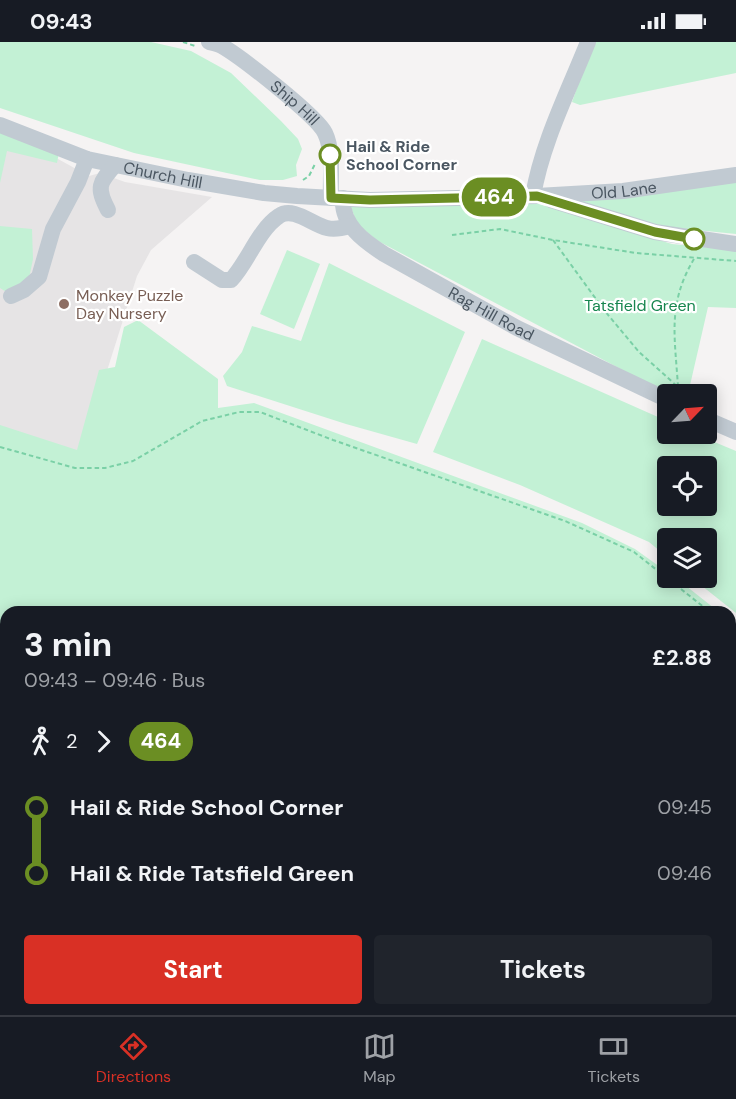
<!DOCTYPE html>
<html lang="en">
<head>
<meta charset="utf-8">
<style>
  :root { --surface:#171b24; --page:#20242c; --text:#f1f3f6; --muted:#9ea1a6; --line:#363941; --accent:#d93025 }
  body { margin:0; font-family:"DM Sans",sans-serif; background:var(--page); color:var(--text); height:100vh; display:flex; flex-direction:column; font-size:22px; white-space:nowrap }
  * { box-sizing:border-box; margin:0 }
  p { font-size:20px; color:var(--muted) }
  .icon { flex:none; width:33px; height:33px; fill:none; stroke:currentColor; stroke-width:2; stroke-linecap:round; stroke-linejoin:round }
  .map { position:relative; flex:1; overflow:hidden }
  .details { position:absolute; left:0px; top:564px; width:736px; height:410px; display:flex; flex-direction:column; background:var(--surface); border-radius:18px 18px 0 0; box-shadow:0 3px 15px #0003 }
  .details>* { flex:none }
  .badge { padding:0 12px; border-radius:20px; font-size:21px; line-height:39px }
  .needle { width:39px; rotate:65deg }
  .buttons { position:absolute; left:657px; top:342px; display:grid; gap:12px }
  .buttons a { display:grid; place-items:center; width:60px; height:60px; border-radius:6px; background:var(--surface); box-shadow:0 3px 15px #0003; font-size:30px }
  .map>.badge { position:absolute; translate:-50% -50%; box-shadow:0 0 0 3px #fff }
  .legs { display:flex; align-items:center; gap:9px; height:66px; padding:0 24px; font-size:20px }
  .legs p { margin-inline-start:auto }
  .headline { display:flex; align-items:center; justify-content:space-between; height:102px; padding:0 24px }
  h1 { font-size:33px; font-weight:700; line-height:45px }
  .cta { display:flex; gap:12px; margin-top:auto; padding:12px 24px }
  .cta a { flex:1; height:69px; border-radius:6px; background:var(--accent); color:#fff; font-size:24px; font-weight:700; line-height:69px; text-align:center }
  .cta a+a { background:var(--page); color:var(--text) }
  ul { padding:0 24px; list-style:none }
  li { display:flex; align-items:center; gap:21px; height:66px; font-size:22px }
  li i { display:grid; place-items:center; width:9px; height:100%; margin:0 8px; background:currentColor }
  li i::after { content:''; width:15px; height:15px; margin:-8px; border:4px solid; border-radius:50%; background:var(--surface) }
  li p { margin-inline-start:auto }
  li:first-child i { background:linear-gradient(#0000 50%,currentColor 0) }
  li:last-child i { background:linear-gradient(currentColor 50%,#0000 0) }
  .status { display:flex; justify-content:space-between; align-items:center; height:42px; padding:0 30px; background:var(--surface); direction:ltr }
  .status svg { height:16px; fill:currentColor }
  .tab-bar { display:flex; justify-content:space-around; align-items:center; height:84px; border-top:2px solid var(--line); background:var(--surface); font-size:16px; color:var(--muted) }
  .tab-bar a { display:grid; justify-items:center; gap:3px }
  .tab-bar .active { color:var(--accent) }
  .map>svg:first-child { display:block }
  .education { fill:#e6e4e5 }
  .green { fill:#c3f1d5; fill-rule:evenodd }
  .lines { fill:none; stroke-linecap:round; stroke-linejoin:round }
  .path { stroke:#7ad0a6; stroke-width:2; stroke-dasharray:4.5 3; stroke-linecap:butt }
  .minor { stroke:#c1cad2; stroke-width:16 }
  .line-1-casing { stroke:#fff; stroke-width:14 }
  .line-1 { stroke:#6b8e23; stroke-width:9 }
  .stop-1-dot { fill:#fff; stroke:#6b8e23; stroke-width:3 }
  .education-dot { fill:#8d6e63; stroke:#fff; stroke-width:2 }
  .labels { text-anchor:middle; stroke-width:4.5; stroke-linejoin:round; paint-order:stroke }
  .street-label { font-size:16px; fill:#4a5661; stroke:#fff }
  .stop-label { font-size:16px; font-weight:bold; fill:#4a5661; stroke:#fff; text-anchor:start }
  .education-label { font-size:16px; fill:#785e54; stroke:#fff; text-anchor:start }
  .park-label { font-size:16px; fill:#17864f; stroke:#fff }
</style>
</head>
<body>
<div class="status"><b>09:43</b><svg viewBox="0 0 49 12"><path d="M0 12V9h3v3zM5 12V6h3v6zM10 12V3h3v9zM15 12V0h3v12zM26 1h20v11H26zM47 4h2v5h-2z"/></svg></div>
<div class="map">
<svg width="736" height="973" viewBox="0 0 736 973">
  <rect width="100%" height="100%" fill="#f5f3f3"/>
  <polygon class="education" points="5,104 58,117 89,134 100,131 125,140 212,155 151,208 137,234 80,414 0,387 0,128"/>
  <g class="green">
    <polygon points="0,0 151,0 191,9 231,31 281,79 298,97 302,107 296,123 297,134 283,138 260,138 134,111 0,66"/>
    <polygon points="593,0 736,0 736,31 580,63 572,60"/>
    <polygon points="0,86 59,110 57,121 7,109 0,141"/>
    <polygon points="736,139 736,192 657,184 566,157"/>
    <polygon points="350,162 539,162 672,202 736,208 736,266 708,265 688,352 668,352 378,199 357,182"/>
    <polygon points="0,184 32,187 33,217 27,246 8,251 0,246"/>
    <polygon points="287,208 320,222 294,287 260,272"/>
    <polygon points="329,221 465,290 417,402 346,382 227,344 223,334 242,310 252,284 301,299"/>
    <polygon points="138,278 218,337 218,366 254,361 582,481 635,507 667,530 668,536 676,536 719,570 6,570 6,968 730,968 731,581 736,587 736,973 0,973 0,383 77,408 99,328 115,325 124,285"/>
    <path d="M482,297L667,379L668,392H695L736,409V571L692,536H706V496H668L667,515L649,500L520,443L433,410ZM668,424H706V464H668Z"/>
  </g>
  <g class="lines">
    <g class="path">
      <polyline points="183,0 195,4"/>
      <polyline points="303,138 309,134 315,122"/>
      <polyline points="452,193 500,187 553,198 636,211 736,219"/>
      <polyline points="553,198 604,268 639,310 678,345"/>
      <path d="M678,345C675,295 667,262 694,217"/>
      <polyline points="0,405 75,426 105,426 133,419 202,379 239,370 260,370 333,398 565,479 634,510 710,570"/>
      <polyline points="730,588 736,593"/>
    </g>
    <g class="minor">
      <path id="s1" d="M209,0C213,1 218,2 222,4C241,15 317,74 325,91C334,110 330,136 331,156"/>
      <path id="s2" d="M0,83L87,117L188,138L264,151L297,154L370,158L537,154L623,149L736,133"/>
      <path d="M533,154C542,101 568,50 588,0"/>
      <path id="s3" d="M343,156C341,183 364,199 384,212L517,286L668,358"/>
      <polyline points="551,158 655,190 736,202"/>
      <path d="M108,168C96,145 99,141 115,123"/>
      <path d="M194,220L222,238H231C248,220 258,188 279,174C293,164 313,183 327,186C335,188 343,186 350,184"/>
      <polyline points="11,254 24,248 39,235 53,187 78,140 87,117"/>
      <polyline points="706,377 736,390"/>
    </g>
  </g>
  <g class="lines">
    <defs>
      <polyline id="line-1" points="330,113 331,156 370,158 537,154 655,190 694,197"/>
    </defs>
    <use href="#line-1" class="line-1-casing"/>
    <use href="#line-1" class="line-1"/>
  </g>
  <g class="stop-1-dot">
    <circle cx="330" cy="113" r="10"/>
    <circle cx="694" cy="197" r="10"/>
  </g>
  <circle class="education-dot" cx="64" cy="262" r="6"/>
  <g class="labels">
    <g class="street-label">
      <text dy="6" stroke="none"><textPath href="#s1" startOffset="106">Ship Hill</textPath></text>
      <text dy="6" stroke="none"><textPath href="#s2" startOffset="171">Church Hill</textPath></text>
      <text dy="6" stroke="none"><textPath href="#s2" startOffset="634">Old Lane</textPath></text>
      <text dy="6" stroke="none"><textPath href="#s3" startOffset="196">Rag Hill Road</textPath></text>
    </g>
    <g class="stop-label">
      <text x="346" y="110">Hail &amp; Ride<tspan x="346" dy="18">School Corner</tspan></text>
    </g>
    <g class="education-label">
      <text x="76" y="259">Monkey Puzzle<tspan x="76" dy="18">Day Nursery</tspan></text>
    </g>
    <g class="park-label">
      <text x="640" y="269">Tatsfield Green</text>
    </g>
  </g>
</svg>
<div class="buttons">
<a><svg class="needle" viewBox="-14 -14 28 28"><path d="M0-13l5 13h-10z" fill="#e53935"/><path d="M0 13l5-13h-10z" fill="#9ea1a6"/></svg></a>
<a><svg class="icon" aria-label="locate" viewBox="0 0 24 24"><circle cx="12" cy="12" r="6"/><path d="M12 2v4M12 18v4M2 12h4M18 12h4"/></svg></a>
<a><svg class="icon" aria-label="layers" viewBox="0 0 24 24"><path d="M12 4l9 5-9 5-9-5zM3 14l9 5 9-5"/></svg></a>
</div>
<b class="badge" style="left:494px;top:155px;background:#6b8e23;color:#fff">464</b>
<section class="details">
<div class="headline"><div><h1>3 min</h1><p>09:43 – 09:46 · Bus</p></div><b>£2.88</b></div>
<div class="legs"><svg class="icon" aria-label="walk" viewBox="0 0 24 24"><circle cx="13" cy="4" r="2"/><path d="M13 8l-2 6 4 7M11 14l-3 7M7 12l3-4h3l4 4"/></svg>2<svg class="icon" aria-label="forward" viewBox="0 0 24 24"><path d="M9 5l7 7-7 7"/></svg><b class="badge" style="background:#6b8e23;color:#fff">464</b></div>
<ul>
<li><i style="color:#6b8e23"></i><b>Hail &amp; Ride School Corner</b><p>09:45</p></li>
<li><i style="color:#6b8e23"></i><b>Hail &amp; Ride Tatsfield Green</b><p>09:46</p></li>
</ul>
<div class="cta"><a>Start</a><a>Tickets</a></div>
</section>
</div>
<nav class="tab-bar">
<a class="active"><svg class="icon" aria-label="directions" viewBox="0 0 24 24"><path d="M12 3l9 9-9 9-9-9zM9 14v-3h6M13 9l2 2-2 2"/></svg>Directions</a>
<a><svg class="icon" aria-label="map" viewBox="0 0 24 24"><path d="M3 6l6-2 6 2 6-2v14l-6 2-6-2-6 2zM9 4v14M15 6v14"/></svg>Map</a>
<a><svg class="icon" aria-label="tickets" viewBox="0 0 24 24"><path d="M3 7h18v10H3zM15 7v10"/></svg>Tickets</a>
</nav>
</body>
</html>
